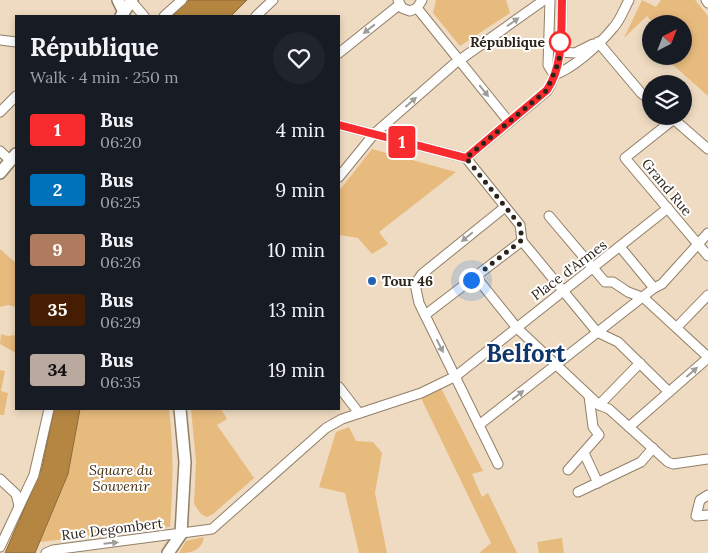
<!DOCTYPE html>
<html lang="en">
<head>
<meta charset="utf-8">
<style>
  :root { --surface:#171b24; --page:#20242c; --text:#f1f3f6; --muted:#9ea1a6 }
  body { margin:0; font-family:Lora,serif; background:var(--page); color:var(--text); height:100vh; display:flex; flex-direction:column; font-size:19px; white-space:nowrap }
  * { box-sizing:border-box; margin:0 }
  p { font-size:16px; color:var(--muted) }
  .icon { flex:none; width:28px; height:28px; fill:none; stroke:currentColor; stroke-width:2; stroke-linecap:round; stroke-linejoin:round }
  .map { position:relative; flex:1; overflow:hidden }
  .drawer { position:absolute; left:15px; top:15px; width:325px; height:395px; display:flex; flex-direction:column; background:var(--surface); border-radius:0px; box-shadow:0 2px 8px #0003 }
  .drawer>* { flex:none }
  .badge { padding:0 10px; border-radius:4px; font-size:18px; line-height:32px }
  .needle { width:32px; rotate:42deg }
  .controls { position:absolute; left:642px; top:15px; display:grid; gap:10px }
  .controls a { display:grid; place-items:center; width:50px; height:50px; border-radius:50%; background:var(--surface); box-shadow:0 2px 8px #0003; font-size:25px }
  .you { position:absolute; width:25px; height:25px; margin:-12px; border:4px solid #fff; border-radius:50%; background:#1a73e8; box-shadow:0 0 0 8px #1a73e833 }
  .map>.badge { position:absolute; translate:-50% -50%; box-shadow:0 0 0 2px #fff }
  .round { display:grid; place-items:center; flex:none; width:52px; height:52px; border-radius:26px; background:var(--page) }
  .summary { display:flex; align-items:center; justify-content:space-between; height:85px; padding:0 15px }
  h1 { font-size:24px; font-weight:800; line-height:38px }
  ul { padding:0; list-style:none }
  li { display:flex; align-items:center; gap:15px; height:60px; padding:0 15px }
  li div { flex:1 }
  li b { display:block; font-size:19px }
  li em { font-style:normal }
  li .badge { min-width:55px; font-weight:700; text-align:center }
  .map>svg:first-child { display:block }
  .green { fill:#e7bb7e }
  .water { fill:#b48641; stroke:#8c6936 }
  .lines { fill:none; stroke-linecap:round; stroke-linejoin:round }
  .street-casing { stroke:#917f67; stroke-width:11 }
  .secondary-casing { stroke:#917f67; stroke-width:14 }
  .street { stroke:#fff; stroke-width:9 }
  .secondary { stroke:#fff; stroke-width:11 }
  .oneway { fill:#a09d98 }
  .line-casing { stroke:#fff; stroke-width:11 }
  .line { stroke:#f82b2f; stroke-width:8 }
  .walk { stroke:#2d251b; stroke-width:5; stroke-dasharray:0 9 }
  .stop-dot { fill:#fff; stroke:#f82b2f; stroke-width:2.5 }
  .poi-dot { fill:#2362b3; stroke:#fff; stroke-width:2 }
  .labels { text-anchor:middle; stroke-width:4; stroke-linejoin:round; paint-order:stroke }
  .stop-label { font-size:14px; font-weight:bold; fill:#2d251b; stroke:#fff; text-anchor:end }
  .street-label { font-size:14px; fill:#2d251b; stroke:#fff }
  .poi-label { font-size:14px; font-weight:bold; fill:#2d251b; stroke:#fff; text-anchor:start }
  .park-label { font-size:14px; font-style:italic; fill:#463214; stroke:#fff }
  .town-label { font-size:24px; font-weight:bold; fill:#0f376b; stroke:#fff }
</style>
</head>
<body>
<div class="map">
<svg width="708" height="553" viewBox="0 0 708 553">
  <rect width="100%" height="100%" fill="#efdbc1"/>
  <g class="green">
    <polygon points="436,0 506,0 510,13 460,46 433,13"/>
    <polygon points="642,0 656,7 661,0 695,0 708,16 708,96 663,56 684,56 684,24 654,24 647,16 624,38"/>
    <polygon points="372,149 456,172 379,232 388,244 372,254 358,238 339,235 339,191"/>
    <polygon points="0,249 16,263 16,307 9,305 0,307"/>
    <polygon points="1,334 8,336 16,335 16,353 0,344"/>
    <polygon points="0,370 5,371 1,391 8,393 4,415 0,415"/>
    <polygon points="441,388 483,471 472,474 482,497 488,493 517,553 479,553 491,543 421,398"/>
    <path d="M80,409H169C174,449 173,486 170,527L40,542L68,474Z"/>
    <polygon points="191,409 221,409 227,419 217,425 254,478 213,514 207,517 201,514 194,504 196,462"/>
    <polygon points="349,427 356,441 373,442 382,453 375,493 387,553 359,553 345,493 319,487 336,432"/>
    <path d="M204,537C201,551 192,553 179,553L186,541Z"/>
    <polygon points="562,538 564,553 539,553 537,542"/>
  </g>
  <g class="water">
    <polygon points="189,0 247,0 231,16 172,16"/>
    <polygon points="54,409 80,409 68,474 35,553 5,553 42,468"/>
  </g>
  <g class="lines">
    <defs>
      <g id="street">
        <polyline points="398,0 402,8 410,11 417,8 422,0"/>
        <polyline points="550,0 548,65 554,75"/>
        <polyline points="706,0 708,3"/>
        <polyline points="131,1 144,16"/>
        <polyline points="417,8 509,122"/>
        <polyline points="164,16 182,0"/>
        <polyline points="256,16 273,0"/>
        <polyline points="0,40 16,42"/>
        <polyline points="598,42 641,93 651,101"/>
        <polyline points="560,52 575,53 593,44"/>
        <polyline points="339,53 399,5"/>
        <path d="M554,75C574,68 599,45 613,28C620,21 624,9 629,0"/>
        <polyline points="0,112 16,96"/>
        <polyline points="670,116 708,149"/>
        <polyline points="674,119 625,158 708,256"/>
        <polyline points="339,125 466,158"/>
        <polyline points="0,151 11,161"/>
        <path d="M466,158L547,91C564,64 561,30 562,0"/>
        <polyline points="466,158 520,225 522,241"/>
        <polyline points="339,177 374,134 454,64 544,0"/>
        <polyline points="549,216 605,282 613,282 628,292 644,298 708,357"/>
        <polyline points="522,241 597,332 618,342 669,392"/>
        <polyline points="621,248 654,288"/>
        <polyline points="476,277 517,328 599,405 609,409 668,462 673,464 708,459"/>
        <polyline points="654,288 662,284 708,233"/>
        <polyline points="425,315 522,241"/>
        <polyline points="677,327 708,295"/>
        <polyline points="339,387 359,413"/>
        <polyline points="599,405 640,363"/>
        <polyline points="479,425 654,288"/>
        <polyline points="629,427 708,358"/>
        <polyline points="584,453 598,483"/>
        <polyline points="498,464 419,303 415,284 422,274 505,207"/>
        <polyline points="568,470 599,435 593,427 589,396"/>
        <polyline points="0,479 16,494 19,506"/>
        <polyline points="578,492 641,462 653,448"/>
        <polyline points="708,495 700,500 696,516 708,515"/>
        <polyline points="0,547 34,475 49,409"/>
        <polyline points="46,553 53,550 212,529 326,428 342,419 421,393 456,376 668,208"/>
      </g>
      <g id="secondary">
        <polyline points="118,0 124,12"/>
        <polyline points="121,16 132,0"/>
        <polyline points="0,173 16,154"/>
        <polyline points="168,553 181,534 185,462 180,409"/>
      </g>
    </defs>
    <use href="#street" class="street-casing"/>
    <use href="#secondary" class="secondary-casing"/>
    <use href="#street" class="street"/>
    <use href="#secondary" class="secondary"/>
  </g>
  <defs><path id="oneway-solid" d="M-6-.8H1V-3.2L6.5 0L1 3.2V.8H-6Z" transform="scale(1.25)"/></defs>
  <g class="oneway">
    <use href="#oneway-solid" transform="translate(513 22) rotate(-35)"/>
    <use href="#oneway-solid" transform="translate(369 29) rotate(142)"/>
    <use href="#oneway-solid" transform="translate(484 91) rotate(51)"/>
    <use href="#oneway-solid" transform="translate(411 102) rotate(-41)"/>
    <use href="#oneway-solid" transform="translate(467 237) rotate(141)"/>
    <use href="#oneway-solid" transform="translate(440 346) rotate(63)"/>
    <use href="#oneway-solid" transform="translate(692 372) rotate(-41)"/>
    <use href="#oneway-solid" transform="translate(518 395) rotate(-38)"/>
    <use href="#oneway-solid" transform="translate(111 543) rotate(-6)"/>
  </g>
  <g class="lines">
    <defs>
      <path id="line" d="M339,125L466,158L547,90C564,65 561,30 562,0"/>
    </defs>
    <use href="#line" class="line-casing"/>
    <use href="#line" class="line"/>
    <polyline class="walk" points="471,280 522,240 520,225 466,158 547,90 559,61 561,37 560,42"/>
  </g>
  <circle class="stop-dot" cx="560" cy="42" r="10"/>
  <circle class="poi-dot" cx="372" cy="281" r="5"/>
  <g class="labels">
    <g class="stop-label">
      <text x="545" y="47">République</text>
    </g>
    <g class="street-label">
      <text transform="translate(667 187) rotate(50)" y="5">Grand Rue</text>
      <text transform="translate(569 270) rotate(-37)" y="5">Place d'Armes</text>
      <text transform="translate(112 529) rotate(-7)" y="5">Rue Degombert</text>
    </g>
    <g class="poi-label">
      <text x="382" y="286">Tour 46</text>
    </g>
    <g class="park-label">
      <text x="121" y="475">Square du<tspan x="121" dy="16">Souvenir</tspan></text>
    </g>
    <g class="town-label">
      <text x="526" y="362">Belfort</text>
    </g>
  </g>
</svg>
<div class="controls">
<a><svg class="needle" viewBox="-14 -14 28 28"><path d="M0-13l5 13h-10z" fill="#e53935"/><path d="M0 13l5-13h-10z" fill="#9ea1a6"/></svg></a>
<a><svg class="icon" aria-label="layers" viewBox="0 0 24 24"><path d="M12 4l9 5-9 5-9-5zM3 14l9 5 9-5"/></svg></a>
</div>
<div class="you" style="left:471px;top:280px"></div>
<b class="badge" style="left:402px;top:142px;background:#f82b2f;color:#fff">1</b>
<section class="drawer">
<div class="summary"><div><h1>République</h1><p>Walk · 4 min · 250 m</p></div><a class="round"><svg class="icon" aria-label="heart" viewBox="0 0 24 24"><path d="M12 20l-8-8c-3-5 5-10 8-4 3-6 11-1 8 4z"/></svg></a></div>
<ul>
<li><span class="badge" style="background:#f82b2f;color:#fff">1</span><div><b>Bus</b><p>06:20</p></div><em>4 min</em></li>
<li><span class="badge" style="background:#0072bc;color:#fff">2</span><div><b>Bus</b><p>06:25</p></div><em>9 min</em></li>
<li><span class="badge" style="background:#ae7b5e;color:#fff">9</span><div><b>Bus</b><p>06:26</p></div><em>10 min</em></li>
<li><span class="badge" style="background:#451d02;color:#fff">35</span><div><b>Bus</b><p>06:29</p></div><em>13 min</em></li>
<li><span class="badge" style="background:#baa99e;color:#111">34</span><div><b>Bus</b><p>06:35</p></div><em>19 min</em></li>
</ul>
</section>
</div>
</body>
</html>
